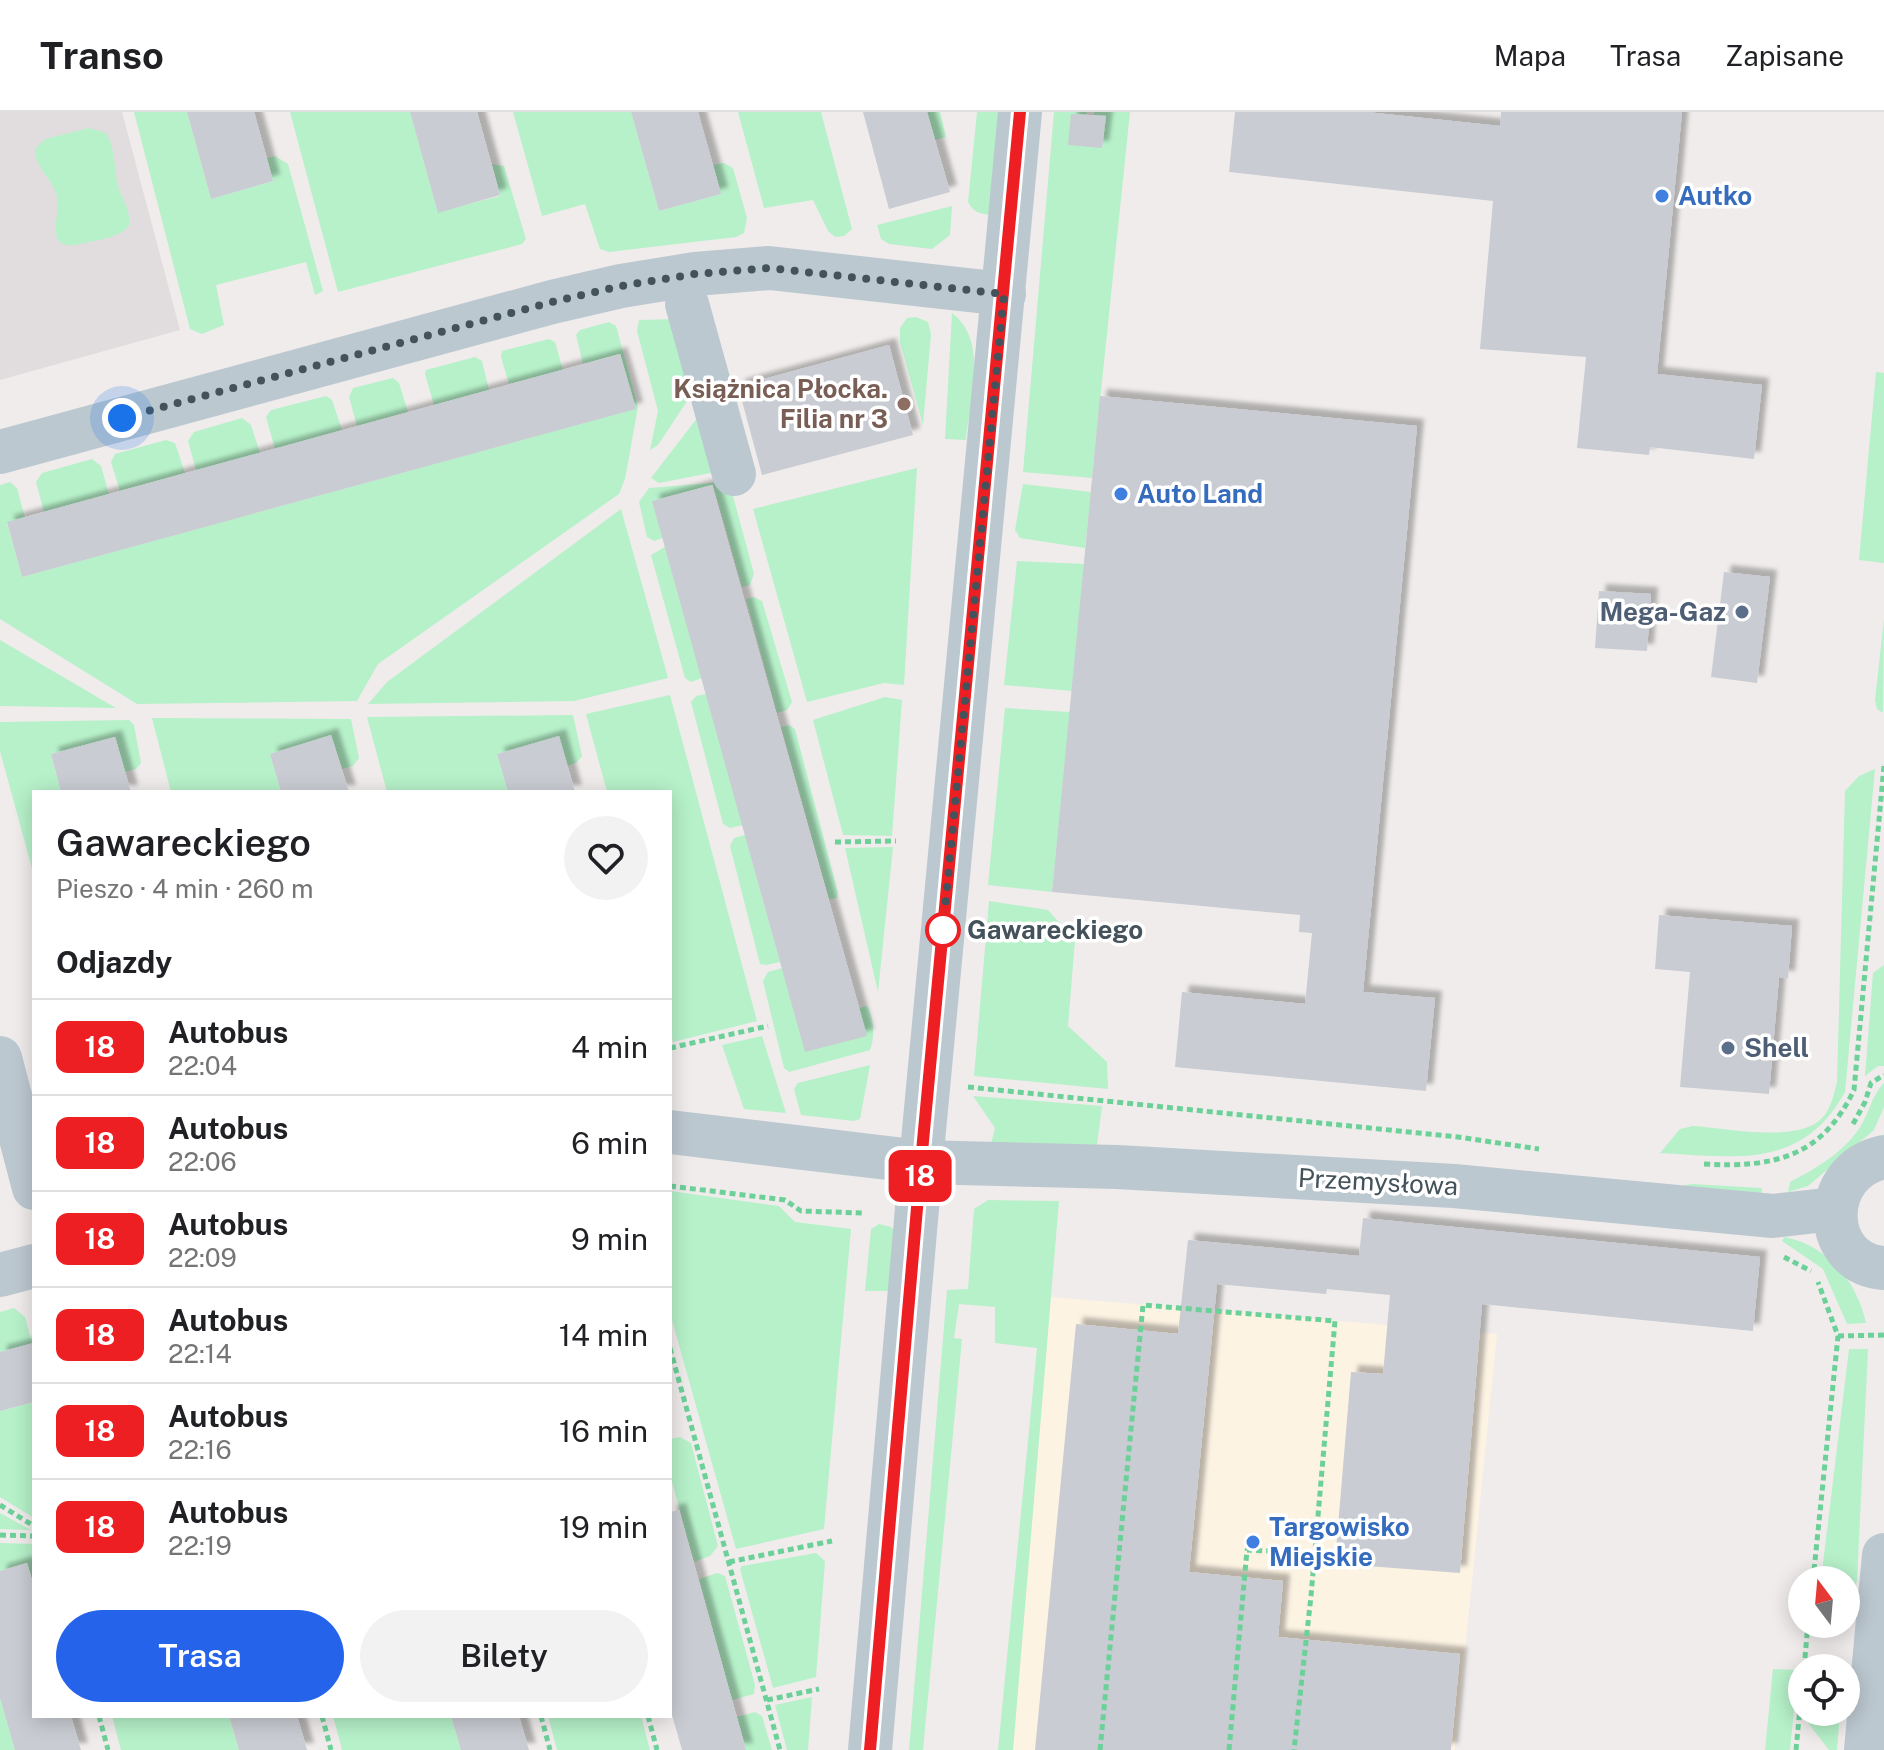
<!DOCTYPE html>
<html lang="pl">
<head>
<meta charset="utf-8">
<style>
  :root { --surface:#fff; --page:#f2f2f2; --text:#202124; --muted:#757577; --line:#e0e0e0; --accent:#2563eb }
  body { margin:0; font-family:"Public Sans",sans-serif; background:var(--page); color:var(--text); height:100vh; display:flex; flex-direction:column; font-size:30px; white-space:nowrap }
  * { box-sizing:border-box; margin:0 }
  p { font-size:26px; color:var(--muted) }
  .icon { flex:none; width:44px; height:44px; fill:none; stroke:currentColor; stroke-width:2; stroke-linecap:round; stroke-linejoin:round }
  .map { position:relative; flex:1; overflow:hidden }
  .side { position:absolute; left:32px; top:678px; width:640px; height:928px; display:flex; flex-direction:column; background:var(--surface); border-radius:0px; box-shadow:0 4px 20px #0003 }
  .side>* { flex:none }
  .badge { padding:0 16px; border-radius:12px; font-size:28px; line-height:52px }
  .needle { width:52px; rotate:344deg }
  .buttons { position:absolute; left:1788px; top:1454px; display:grid; gap:16px }
  .buttons a { display:grid; place-items:center; width:72px; height:72px; border-radius:50%; background:var(--surface); box-shadow:0 4px 20px #0003; font-size:40px }
  .you { position:absolute; width:40px; height:40px; margin:-20px; border:6px solid #fff; border-radius:50%; background:#1a73e8; box-shadow:0 0 0 12px #1a73e833 }
  .map>.badge { position:absolute; translate:-50% -50%; box-shadow:0 0 0 4px #fff }
  h2 { padding:0 24px; font-size:30px; line-height:72px }
  .round { display:grid; place-items:center; flex:none; width:84px; height:84px; border-radius:42px; background:var(--page) }
  .summary { display:flex; align-items:center; justify-content:space-between; height:136px; padding:0 24px }
  h1 { font-size:38px; font-weight:600; line-height:60px }
  .action { display:flex; gap:16px; margin-top:auto; padding:16px 24px }
  .action a { flex:1; height:92px; border-radius:48px; background:var(--accent); color:#fff; font-size:32px; font-weight:600; line-height:92px; text-align:center }
  .action a+a { background:var(--page); color:var(--text) }
  ul { padding:0; list-style:none }
  li { display:flex; align-items:center; gap:24px; height:96px; padding:0 24px; border-top:2px solid var(--line) }
  li div { flex:1 }
  li b { display:block; font-size:30px }
  li em { font-style:normal }
  li .badge { min-width:88px; font-weight:700; text-align:center }
  header { display:flex; align-items:center; gap:48px; box-sizing:border-box; height:112px; padding:0 40px; background:var(--surface); border-bottom:2px solid var(--line) }
  header strong { font-size:38px }
  nav { display:flex; gap:44px; margin-inline-start:auto; font-size:28px }
  .map>svg:first-child { display:block }
  .commercial { fill:#fdf3e3 }
  .education { fill:#e1ddde }
  .green { fill:#b6f1c9 }
  .building { fill:#c9ccd2; filter:url(#shadow) }
  .lines { fill:none; stroke-linecap:round; stroke-linejoin:round }
  .path { stroke:#6cd199; stroke-width:5; stroke-dasharray:6 4; stroke-linecap:butt }
  .minor { stroke:#bcc8d0; stroke-width:44 }
  .line-casing { stroke:#fff; stroke-width:18 }
  .line { stroke:#ee1f23; stroke-width:12 }
  .walk { stroke:#44525b; stroke-width:8; stroke-dasharray:0 14.4 }
  .shop-dot { fill:#3f7fe0; stroke:#fff; stroke-width:3 }
  .education-dot { fill:#8d6e63; stroke:#fff; stroke-width:3 }
  .service-dot { fill:#5c6f8a; stroke:#fff; stroke-width:3 }
  .stop-dot { fill:#fff; stroke:#ee1f23; stroke-width:4 }
  .labels { text-anchor:middle; stroke-width:7; stroke-linejoin:round; paint-order:stroke }
  .shop-label { font-size:26px; font-weight:bold; fill:#366cbe; stroke:#fff; text-anchor:start }
  .education-label { font-size:26px; font-weight:bold; fill:#785e54; stroke:#fff; text-anchor:end }
  .service-label { font-size:26px; font-weight:bold; fill:#4e5e75; stroke:#fff; text-anchor:end }
  .stop-label { font-size:26px; font-weight:bold; fill:#44525b; stroke:#fff; text-anchor:start }
  .street-label { font-size:26px; fill:#44525b; stroke:#fff }
</style>
</head>
<body>
<header>
<strong>Transo</strong>
<nav><a>Mapa</a><a>Trasa</a><a>Zapisane</a></nav>
</header>
<div class="map">
<svg width="1884" height="1638" viewBox="0 0 1884 1638">
  <defs>
    <filter id="shadow"><feDropShadow dx="7" dy="-7" stdDeviation="2" flood-color="#0004"/></filter>
  </defs>
  <rect width="100%" height="100%" fill="#f0ecec"/>
  <polygon class="commercial" points="1051,1185 1497,1222 1455,1638 1013,1638"/>
  <polygon class="education" points="0,0 122,0 180,218 0,268"/>
  <g class="green">
    <polygon points="134,0 187,0 211,87 273,69 267,46 275,44 288,52 323,179 315,183 306,150 216,173 224,213 202,222 190,217"/>
    <polygon points="290,0 410,0 438,100 500,84 492,52 504,54 526,127 522,132 338,180"/>
    <polygon points="513,0 631,0 659,99 721,82 713,53 724,51 733,56 747,106 744,121 736,125 609,140 600,137 585,92 542,104"/>
    <polygon points="738,0 821,0 852,117 844,124 835,125 828,119 813,88 764,96"/>
    <polygon points="927,0 940,0 946,25 935,28"/>
    <path d="M977,0H999L991,103C980,102 973,100 968,90Z"/>
    <polygon points="1054,0 1086,0 1102,36 1105,5 1094,3 1094,0 1130,0 1092,366 1023,360"/>
    <path d="M89,16L106,21C117,39 113,58 119,77C124,90 131,100 129,114C119,125 103,127 89,130C38,144 63,107 56,81C50,64 35,56 35,37L45,27Z"/>
    <polygon points="952,94 950,123 932,137 889,132 881,127 877,113"/>
    <path d="M952,201C989,229 970,288 966,328L945,327Z"/>
    <polygon points="916,205 928,210 931,222 923,313 900,230 900,216 907,206"/>
    <polygon points="674,207 697,274 658,333 650,338 658,299 637,219 639,208"/>
    <polygon points="609,210 616,214 638,295 625,367 619,382 378,552 357,589 137,592 0,507 0,373 10,370 17,376 25,406 7,411 22,465 635,297 620,242 583,252 576,223 580,218"/>
    <polygon points="549,227 555,230 563,258 509,272 501,245 502,239"/>
    <polygon points="475,245 482,249 489,278 434,293 425,262 426,258"/>
    <polygon points="1876,260 1884,261 1884,451 1859,448"/>
    <polygon points="393,266 399,271 408,300 357,314 349,285 353,276"/>
    <polygon points="326,284 332,288 342,318 275,337 266,305 271,298"/>
    <polygon points="708,292 726,358 659,371 651,366"/>
    <polygon points="242,306 251,313 260,341 196,358 188,329 194,320"/>
    <polygon points="166,328 175,331 185,361 120,379 111,350 115,342"/>
    <polygon points="92,347 101,354 109,382 44,400 36,370 42,361"/>
    <polygon points="917,356 904,573 884,571 807,590 753,397"/>
    <polygon points="723,370 730,373 754,462 750,473 742,475 713,373 653,389 663,426 654,429 647,425 639,390 649,376"/>
    <polygon points="1023,372 1091,380 1085,436 1020,426 1015,418"/>
    <polygon points="621,397 668,566 574,589 368,592 387,570"/>
    <polygon points="665,435 702,566 691,570 685,566 651,443"/>
    <polygon points="1017,449 1084,452 1072,579 1004,573"/>
    <polygon points="754,485 762,489 792,590 787,598 777,601 746,487"/>
    <polygon points="1884,507 1883,601 1877,597 1875,588"/>
    <polygon points="0,528 116,596 0,594"/>
    <polygon points="706,582 743,713 730,716 723,712 691,590 696,584"/>
    <polygon points="670,583 757,909 673,930 670,920 670,680 607,680 586,602"/>
    <polygon points="885,585 902,588 892,724 843,723 813,608"/>
    <polygon points="1005,596 1070,600 1052,780 988,773"/>
    <polygon points="573,603 582,644 576,651 567,654 559,625 497,642 508,680 387,680 367,605"/>
    <polygon points="152,606 351,607 359,646 353,654 342,657 331,624 270,642 281,680 171,680"/>
    <polygon points="129,608 134,613 141,651 136,657 125,660 115,625 51,642 61,680 34,680 34,764 0,639 0,610"/>
    <polygon points="789,613 795,617 838,781 837,786 829,787 781,615"/>
    <path d="M1875,657L1845,980C1802,1058 1736,1045 1660,1041L1680,1017L1693,1014C1725,1016 1800,1032 1823,1005C1831,996 1834,982 1837,970L1845,679L1859,664Z"/>
    <polygon points="745,723 780,850 766,853 760,852 730,734 734,726"/>
    <polygon points="893,735 878,880 845,736"/>
    <polygon points="989,789 1048,798 1075,828 1068,914 1107,950 1108,977 974,964"/>
    <polygon points="1884,853 1884,954 1878,954 1865,964 1873,861"/>
    <path d="M782,856L859,896L867,894C874,904 875,927 870,938L789,960L784,956L763,869L768,860Z"/>
    <polygon points="762,924 786,1001 744,997 722,933"/>
    <polygon points="870,953 860,1007 854,1009 801,1003 794,977 798,971"/>
    <path d="M1884,971V995L1874,1018L1808,1074L1788,1080L1790,1070C1817,1056 1848,1038 1863,1010C1870,997 1873,982 1884,971Z"/>
    <polygon points="973,984 1102,994 1097,1033 991,1032 995,1016"/>
    <polygon points="1692,1072 1762,1076 1761,1085 1673,1075"/>
    <polygon points="670,1079 779,1094 795,1110 851,1117 824,1417 736,1437 670,1201"/>
    <polygon points="988,1088 1059,1089 1013,1638 998,1638 1037,1236 995,1231 995,1195 959,1192 954,1226 962,1227 923,1638 909,1638 947,1178 968,1177 974,1097"/>
    <polygon points="879,1112 891,1115 896,1121 891,1179 865,1179 871,1117"/>
    <path d="M1784,1125C1827,1133 1857,1169 1866,1211L1847,1212L1823,1157L1782,1129Z"/>
    <polygon points="14,1196 25,1205 32,1231 0,1240 0,1200"/>
    <polygon points="1849,1237 1868,1237 1857,1469 1846,1494 1846,1468 1821,1468"/>
    <polygon points="34,1290 34,1406 0,1385 0,1299"/>
    <polygon points="680,1325 691,1331 718,1434 710,1444 694,1450 670,1363 670,1327"/>
    <polygon points="0,1401 31,1418 0,1417"/>
    <polygon points="0,1431 34,1432 34,1472 27,1451 0,1459"/>
    <polygon points="816,1441 825,1449 816,1565 773,1576 740,1457 742,1454"/>
    <polygon points="717,1461 725,1464 755,1573 754,1582 732,1588 699,1467"/>
    <polygon points="1773,1557 1798,1558 1790,1638 1765,1638"/>
    <polygon points="812,1585 808,1638 787,1638 775,1593"/>
    <polygon points="0,1586 15,1638 0,1638"/>
    <polygon points="755,1600 762,1604 772,1638 746,1638 737,1605"/>
    <polygon points="1808,1600 1840,1600 1837,1638 1829,1638 1808,1611"/>
    <polygon points="112,1604 229,1604 239,1638 121,1638"/>
    <polygon points="333,1604 451,1604 461,1638 342,1638"/>
    <polygon points="548,1604 641,1604 650,1638 557,1638"/>
  </g>
  <g class="building">
    <polygon points="187,0 254,0 273,69 211,87"/>
    <polygon points="410,0 477,0 500,83 438,101"/>
    <polygon points="631,0 698,0 721,82 659,99"/>
    <polygon points="863,0 927,0 950,80 889,97"/>
    <polygon points="1235,0 1366,0 1500,14 1501,0 1682,0 1657,262 1762,273 1754,347 1650,335 1649,343 1577,336 1586,245 1480,237 1493,89 1229,60"/>
    <polygon points="1071,2 1106,4 1102,36 1068,33"/>
    <polygon points="889,233 913,323 762,363 738,274"/>
    <polygon points="620,242 636,297 22,465 7,410"/>
    <polygon points="1100,284 1417,314 1363,880 1435,886 1426,979 1175,955 1182,880 1305,892 1312,821 1299,820 1300,803 1052,780"/>
    <polygon points="712,373 867,924 805,940 652,389"/>
    <polygon points="1724,460 1770,465 1757,571 1711,565"/>
    <polygon points="1599,479 1651,482 1647,539 1595,536"/>
    <polygon points="331,623 349,680 281,680 270,642"/>
    <polygon points="559,624 575,680 508,680 497,642"/>
    <polygon points="115,625 131,680 61,680 51,642"/>
    <polygon points="1659,803 1792,814 1788,866 1779,865 1769,982 1680,975 1690,860 1655,857"/>
    <polygon points="1363,1106 1760,1145 1753,1219 1482,1192 1460,1461 1367,1454 1368,1440 1336,1438 1351,1260 1383,1262 1390,1183 1327,1177 1326,1182 1217,1172 1189,1460 1283,1469 1278,1525 1460,1542 1451,1638 1035,1638 1076,1212 1178,1222 1188,1128 1359,1144"/>
    <polygon points="34,1231 34,1290 0,1299 0,1240"/>
    <polygon points="679,1398 732,1588 746,1638 682,1638 670,1596 670,1400"/>
    <polygon points="27,1451 34,1475 34,1604 71,1604 81,1638 15,1638 0,1586 0,1459"/>
    <polygon points="229,1604 297,1604 307,1638 239,1638"/>
    <polygon points="451,1604 519,1604 529,1638 461,1638"/>
  </g>
  <g class="lines">
    <g class="path">
      <polyline points="835,730 896,729"/>
      <polyline points="670,936 768,914"/>
      <polyline points="968,975 1458,1025 1539,1037"/>
      <polyline points="1853,1012 1865,990 1871,971 1884,963"/>
      <path d="M1704,1052C1774,1056 1822,1045 1854,978L1884,654"/>
      <polyline points="670,1074 785,1088 801,1099 863,1101"/>
      <polyline points="1784,1145 1811,1159"/>
      <polyline points="1838,1224 1884,1223"/>
      <polyline points="670,1236 780,1638"/>
      <polyline points="0,1393 34,1414"/>
      <polyline points="0,1423 34,1424"/>
      <polyline points="729,1450 832,1429"/>
      <polyline points="1813,1468 1838,1224 1818,1170"/>
      <polyline points="1804,1556 1808,1512"/>
      <polyline points="767,1588 819,1577"/>
      <polyline points="99,1604 108,1638"/>
      <polyline points="322,1604 331,1638"/>
      <polyline points="541,1604 550,1638"/>
      <polyline points="648,1604 657,1638"/>
      <polyline points="1100,1638 1143,1193 1335,1209 1311,1484 1294,1638"/>
      <polyline points="1229,1638 1247,1438 1315,1441"/>
      <polyline points="1796,1638 1802,1574"/>
    </g>
    <g class="minor">
      <polyline points="687,192 734,362"/>
      <polyline points="0,340 552,190 621,174 695,162 769,156 1004,182"/>
      <polyline points="0,946 34,1076"/>
      <polyline points="670,1020 921,1050 1117,1055 1454,1074 1773,1104 1834,1097"/>
      <path d="M1884,1045C1818,1059 1821,1152 1884,1156"/>
      <polyline points="0,1163 34,1154"/>
      <polyline points="870,1638 921,1050 1020,0"/>
      <polyline points="1866,1638 1884,1443"/>
    </g>
  </g>
  <g class="lines">
    <defs>
      <polyline id="line" points="870,1638 921,1050 1020,0"/>
    </defs>
    <use href="#line" class="line-casing"/>
    <use href="#line" class="line"/>
    <polyline class="walk" points="122,306 552,190 621,174 695,162 769,156 1004,182 943,818"/>
  </g>
  <g class="shop-dot">
    <circle cx="1662" cy="84" r="8"/>
    <circle cx="1121" cy="382" r="8"/>
    <circle cx="1253" cy="1430" r="8"/>
  </g>
  <circle class="education-dot" cx="904" cy="292" r="8"/>
  <g class="service-dot">
    <circle cx="1742" cy="500" r="8"/>
    <circle cx="1728" cy="936" r="8"/>
  </g>
  <circle class="stop-dot" cx="943" cy="818" r="16"/>
  <g class="labels">
    <g class="shop-label">
      <text x="1678" y="93">Autko</text>
      <text x="1137" y="391">Auto Land</text>
      <text x="1269" y="1424">Targowisko<tspan x="1269" dy="30">Miejskie</tspan></text>
    </g>
    <g class="education-label">
      <text x="888" y="286">Książnica Płocka.<tspan x="888" dy="30">Filia nr 3</tspan></text>
    </g>
    <g class="service-label">
      <text x="1726" y="509">Mega-Gaz</text>
      <text x="1744" y="945" text-anchor="start">Shell</text>
    </g>
    <g class="stop-label">
      <text x="967" y="827">Gawareckiego</text>
    </g>
    <g class="street-label">
      <text transform="translate(1378 1070) rotate(3)" y="9">Przemysłowa</text>
    </g>
  </g>
</svg>
<div class="buttons">
<a><svg class="needle" viewBox="-14 -14 28 28"><path d="M0-13l5 13h-10z" fill="#e53935"/><path d="M0 13l5-13h-10z" fill="#757577"/></svg></a>
<a><svg class="icon" aria-label="locate" viewBox="0 0 24 24"><circle cx="12" cy="12" r="6"/><path d="M12 2v4M12 18v4M2 12h4M18 12h4"/></svg></a>
</div>
<div class="you" style="left:122px;top:306px"></div>
<b class="badge" style="left:920px;top:1064px;background:#ee1f23;color:#fff">18</b>
<section class="side">
<div class="summary"><div><h1>Gawareckiego</h1><p>Pieszo · 4 min · 260 m</p></div><a class="round"><svg class="icon" aria-label="heart" viewBox="0 0 24 24"><path d="M12 20l-8-8c-3-5 5-10 8-4 3-6 11-1 8 4z"/></svg></a></div>
<h2>Odjazdy</h2>
<ul>
<li><span class="badge" style="background:#ee1f23;color:#fff">18</span><div><b>Autobus</b><p>22:04</p></div><em>4 min</em></li>
<li><span class="badge" style="background:#ee1f23;color:#fff">18</span><div><b>Autobus</b><p>22:06</p></div><em>6 min</em></li>
<li><span class="badge" style="background:#ee1f23;color:#fff">18</span><div><b>Autobus</b><p>22:09</p></div><em>9 min</em></li>
<li><span class="badge" style="background:#ee1f23;color:#fff">18</span><div><b>Autobus</b><p>22:14</p></div><em>14 min</em></li>
<li><span class="badge" style="background:#ee1f23;color:#fff">18</span><div><b>Autobus</b><p>22:16</p></div><em>16 min</em></li>
<li><span class="badge" style="background:#ee1f23;color:#fff">18</span><div><b>Autobus</b><p>22:19</p></div><em>19 min</em></li>
</ul>
<div class="action"><a>Trasa</a><a>Bilety</a></div>
</section>
</div>
</body>
</html>
